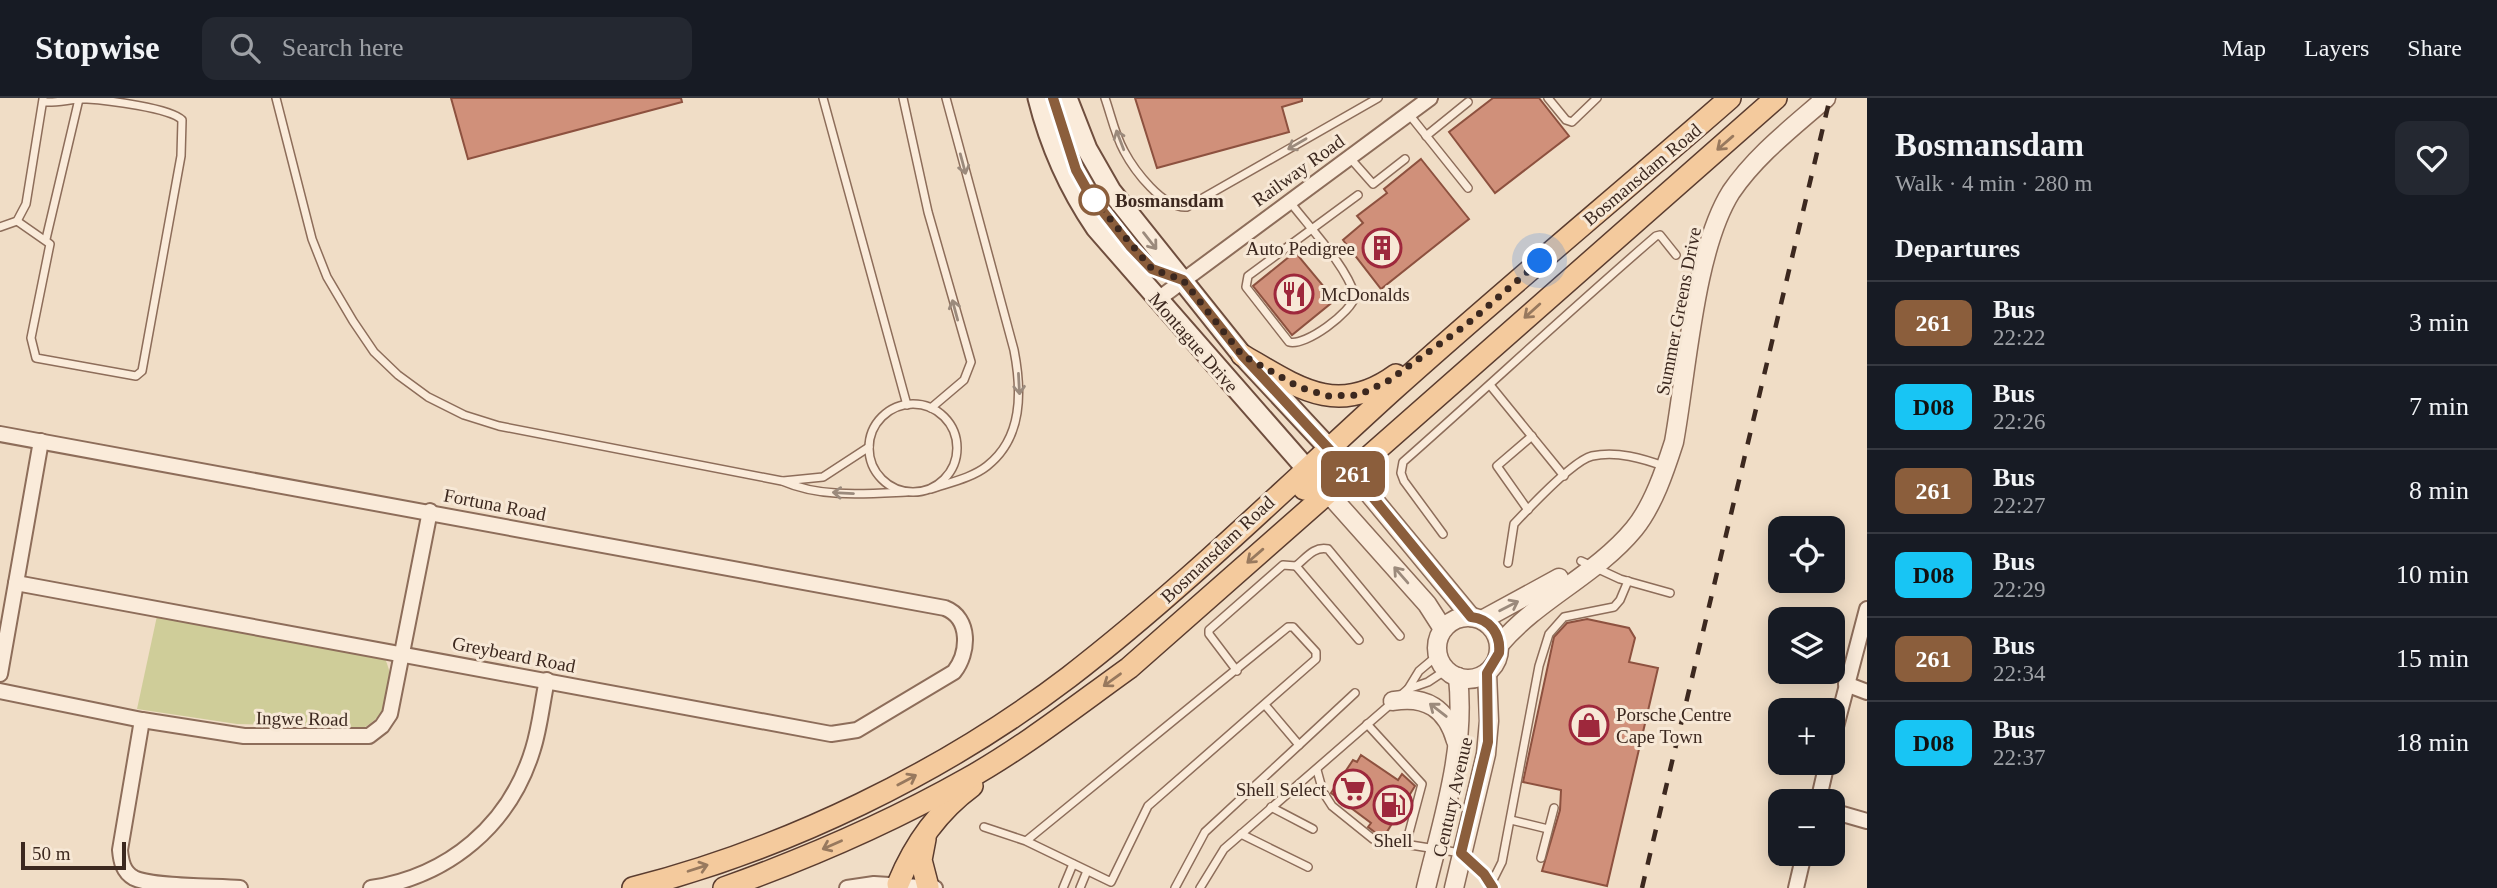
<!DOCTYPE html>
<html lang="en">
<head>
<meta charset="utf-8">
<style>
  :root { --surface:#171b24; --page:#242831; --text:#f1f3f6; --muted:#9ea1a6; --line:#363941 }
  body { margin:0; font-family:Georgia,serif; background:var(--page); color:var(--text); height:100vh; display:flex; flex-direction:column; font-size:26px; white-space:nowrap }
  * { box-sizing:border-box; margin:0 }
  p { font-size:23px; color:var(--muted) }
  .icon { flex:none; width:38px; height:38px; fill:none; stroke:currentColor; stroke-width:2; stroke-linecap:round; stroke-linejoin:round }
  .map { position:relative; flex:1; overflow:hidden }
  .sheet { display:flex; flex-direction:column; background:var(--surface); width:630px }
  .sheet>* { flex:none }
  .badge { padding:0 14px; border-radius:10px; font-size:24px; line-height:46px }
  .tools { position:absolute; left:1768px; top:418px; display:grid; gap:14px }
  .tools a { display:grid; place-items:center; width:77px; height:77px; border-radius:14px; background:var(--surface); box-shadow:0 4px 18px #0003; font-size:35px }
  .scale { position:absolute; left:21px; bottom:18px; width:105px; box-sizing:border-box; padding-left:7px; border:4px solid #3c281f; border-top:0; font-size:19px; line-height:24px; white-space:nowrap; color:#3c281f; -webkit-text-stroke:5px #f7e8d6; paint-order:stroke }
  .you { position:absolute; width:35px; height:35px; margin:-18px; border:5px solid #fff; border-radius:50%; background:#1a73e8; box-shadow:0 0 0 10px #1a73e833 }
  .map>.badge { position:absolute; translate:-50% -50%; box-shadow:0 0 0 4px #fff }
  h2 { padding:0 28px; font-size:26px; line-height:63px }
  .round { display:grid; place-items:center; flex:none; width:74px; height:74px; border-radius:14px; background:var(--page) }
  .headline { display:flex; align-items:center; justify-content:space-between; height:119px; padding:0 28px }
  h1 { font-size:33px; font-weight:700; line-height:52px }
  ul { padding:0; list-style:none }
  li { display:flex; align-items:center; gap:21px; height:84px; padding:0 28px; border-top:2px solid var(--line) }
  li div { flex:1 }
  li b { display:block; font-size:26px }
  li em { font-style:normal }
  li .badge { min-width:77px; font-weight:700; text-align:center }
  header { display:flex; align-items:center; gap:42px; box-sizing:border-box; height:98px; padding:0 35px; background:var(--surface); border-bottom:2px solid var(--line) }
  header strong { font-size:33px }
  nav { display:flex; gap:38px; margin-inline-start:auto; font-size:24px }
  .search { width:490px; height:63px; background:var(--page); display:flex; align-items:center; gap:18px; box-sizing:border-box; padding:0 24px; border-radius:14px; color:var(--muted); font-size:26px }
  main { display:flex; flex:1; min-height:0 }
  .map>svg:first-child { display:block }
  .green { fill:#cfcd99 }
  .building { fill:#d0907a; stroke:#8d513f; stroke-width:2 }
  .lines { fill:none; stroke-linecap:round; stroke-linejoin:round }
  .service-casing { stroke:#8d6d5a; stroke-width:10 }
  .minor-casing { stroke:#8d6d5a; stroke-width:18 }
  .tertiary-casing { stroke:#8d6d5a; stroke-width:21 }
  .secondary-casing { stroke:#6f4e3e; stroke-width:23 }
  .primary-casing { stroke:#5a3c2f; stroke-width:24 }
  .service { stroke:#faebda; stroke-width:7 }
  .minor { stroke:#faebda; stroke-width:14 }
  .tertiary { stroke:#faebda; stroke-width:18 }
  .secondary { stroke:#faebda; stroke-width:19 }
  .primary { stroke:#f4ca9d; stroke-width:21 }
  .rail { stroke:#3c281f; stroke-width:4.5; stroke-dasharray:12 12; stroke-linecap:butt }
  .oneway { stroke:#9b8a7c }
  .oneway2 { stroke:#98795e }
  .line-casing { stroke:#fff; stroke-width:16 }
  .line { stroke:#8b5e3c; stroke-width:10 }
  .walk { stroke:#3c281f; stroke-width:7; stroke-dasharray:0 12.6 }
  .stop-dot { fill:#fff; stroke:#8b5e3c; stroke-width:3.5 }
  .labels { text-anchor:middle; stroke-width:6; stroke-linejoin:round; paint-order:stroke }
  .street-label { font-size:19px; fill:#3c281f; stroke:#f7e8d6 }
  .stop-label { font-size:19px; font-weight:bold; fill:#3c281f; stroke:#f7e8d6; text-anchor:start }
  .poi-label { font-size:19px; fill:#3c281f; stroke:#f7e8d6; text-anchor:end }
</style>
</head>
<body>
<header>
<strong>Stopwise</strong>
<div class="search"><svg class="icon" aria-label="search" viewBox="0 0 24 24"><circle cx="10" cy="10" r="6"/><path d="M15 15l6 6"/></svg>Search here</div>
<nav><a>Map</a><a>Layers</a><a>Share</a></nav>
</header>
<main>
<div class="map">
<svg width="1867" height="790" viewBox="0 0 1867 790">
  <rect width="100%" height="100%" fill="#f0ddc6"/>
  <path class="green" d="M157,518L384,559C398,585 389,617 363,630L237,626L137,611Z"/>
  <g class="building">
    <polygon points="451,0 681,0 682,4 468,61"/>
    <polygon points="1135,0 1302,0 1302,3 1282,9 1289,34 1157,70"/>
    <polygon points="1493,0 1539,0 1569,38 1495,95 1449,34"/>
    <polygon points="1421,61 1469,121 1381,191 1343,142 1363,125 1357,118 1387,95 1384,91"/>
    <polygon points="1295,154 1335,202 1292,237 1253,188"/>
    <polygon points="1587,521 1629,530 1635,540 1629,564 1658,570 1607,788 1542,773 1560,712 1561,692 1523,684 1554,539 1567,525"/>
    <polygon points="1361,657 1398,682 1402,676 1415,688 1385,737 1376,735 1368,729 1371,725 1331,695 1353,662 1357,664"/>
  </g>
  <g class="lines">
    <defs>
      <g id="service">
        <path d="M276,0L312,141L327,179L353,223L374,254L398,277L428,299L464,317L499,328L782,383C821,400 865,396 906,394"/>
        <polyline points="823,0 907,307"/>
        <polyline points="903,0 928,114 971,264 964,282 931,310"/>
        <polyline points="1053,0 1076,73 1090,97 1152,171 1173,178"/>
        <path d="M1105,0C1111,17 1115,37 1124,53C1134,72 1163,111 1187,109L1378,0"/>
        <polyline points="1548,0 1566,22 1572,24 1597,0"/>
        <polyline points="1408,15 1468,90"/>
        <polyline points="1426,38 1468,4"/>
        <polyline points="1350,60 1373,86 1405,61"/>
        <path d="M1290,104C1309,129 1346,167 1355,198C1352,214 1305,249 1289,244L1246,189L1248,178L1358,97"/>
        <path d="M17,123L50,146L31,240L36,260L136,278L142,273L181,58L182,22C171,10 106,2 87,1C73,0 60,5 44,4"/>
        <polyline points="0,129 17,123 26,106 43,1"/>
        <polyline points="46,141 79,1"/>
        <polyline points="1490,287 1564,378"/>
        <circle cx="913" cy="350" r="44"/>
        <polyline points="783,383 823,379 869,349"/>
        <path d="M931,391C948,385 972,380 987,368C1023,340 1022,293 1014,252L946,0"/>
        <polyline points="1528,412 1497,368 1532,338"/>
        <path d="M1443,436L1404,383L1401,375L1403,364C1488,289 1570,212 1656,138L1660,137L1676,157"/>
        <polyline points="1581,463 1620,481 1670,495"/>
        <path d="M1508,465L1514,426C1528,411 1574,362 1592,358C1617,353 1642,360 1666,369"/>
        <polyline points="1296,468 1359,542"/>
        <path d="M1237,573L1209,536V532L1283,467L1296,468C1306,460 1314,448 1328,451L1400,538"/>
        <polyline points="1408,591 1428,584 1446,572"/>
        <polyline points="1266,608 1299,647 1355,595"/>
        <polyline points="1367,626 1422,686 1406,746"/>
        <polyline points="1317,672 1323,694 1332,708 1373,741 1461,755 1472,763 1493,789"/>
        <polyline points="1271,709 1313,731"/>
        <polyline points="1511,722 1548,731"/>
        <polyline points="984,729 1026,743 1111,784 1148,708 1316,561 1316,554 1293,529 1288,529 1026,743"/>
        <polyline points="1241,736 1308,769"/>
        <polyline points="1541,760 1554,710"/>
        <polyline points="1491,786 1502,764 1539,568 1549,536 1564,519 1614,509 1620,502 1628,483"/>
        <polyline points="1063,790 1073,766"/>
        <polyline points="1080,790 1087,773"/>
        <polyline points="1175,790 1205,734 1299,647"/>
        <polyline points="1200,790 1224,751 1408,591 1419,573 1438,557"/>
      </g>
      <g id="minor">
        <polyline points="1157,202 1430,0"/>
        <path d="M0,336L945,510C971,520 969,555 954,574L857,632L831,636L16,485"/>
        <polyline points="0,576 41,343"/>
        <polyline points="1846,586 1867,594"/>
        <polyline points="0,593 142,622 244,638 369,638 382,628 390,616 430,413"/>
        <path d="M142,622L120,752C121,763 123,774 134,780C152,789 216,788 240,790"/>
        <polyline points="1832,644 1867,511"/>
        <polyline points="1818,704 1827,665"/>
        <polyline points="1832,713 1867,723"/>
        <path d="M371,790C449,778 510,727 533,651C540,629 542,605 547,582"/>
        <polyline points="847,790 874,786 935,790"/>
        <polyline points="1796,790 1804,756"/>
      </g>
      <g id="tertiary">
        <polyline points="1351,374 1471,519"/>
        <polyline points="1328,395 1427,506 1443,531"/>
        <circle cx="1468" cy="550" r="31"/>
        <polyline points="1482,522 1559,480"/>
        <path d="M1500,546C1538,501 1596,477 1634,431C1653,408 1665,372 1674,344C1687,273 1694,153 1731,94C1756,57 1793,29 1826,0"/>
        <path d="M1393,603C1426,597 1447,611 1456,643"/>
        <path d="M1426,790C1443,720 1466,652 1458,579"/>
        <polyline points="1454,790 1486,656 1489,623 1487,575"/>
      </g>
      <g id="secondary">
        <path d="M1038,0C1050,48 1068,89 1096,130L1318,384"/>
        <polyline points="1067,0 1087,51 1111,93 1242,257 1351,374"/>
      </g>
      <g id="primary">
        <path d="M1242,257C1297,289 1337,320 1396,277"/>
        <path d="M1304,391C1320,378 1330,365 1351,374"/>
        <polyline points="925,741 921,762 928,789"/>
        <path d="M898,786C914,747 938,713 972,688"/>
        <path d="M633,790C786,751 943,675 1069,579C1183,491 1286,389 1393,292C1503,193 1618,98 1730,0"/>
        <path d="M724,790C808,760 889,725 967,681C1024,649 1076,608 1129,570L1776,0"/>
      </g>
    </defs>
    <use href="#service" class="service-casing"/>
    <use href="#minor" class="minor-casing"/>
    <use href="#tertiary" class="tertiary-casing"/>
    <use href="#secondary" class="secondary-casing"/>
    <use href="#primary" class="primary-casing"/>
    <use href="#service" class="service"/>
    <use href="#minor" class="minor"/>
    <use href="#tertiary" class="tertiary"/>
    <use href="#secondary" class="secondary"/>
    <use href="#primary" class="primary"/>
    <polyline class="rail" points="1642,790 1830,0"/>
  </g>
  <defs><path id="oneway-shaft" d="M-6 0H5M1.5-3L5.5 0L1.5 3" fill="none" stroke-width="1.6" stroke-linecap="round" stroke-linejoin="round" transform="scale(1.75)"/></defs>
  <g class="oneway">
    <use href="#oneway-shaft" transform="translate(1120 42) rotate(-111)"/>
    <use href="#oneway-shaft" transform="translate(1297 46) rotate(150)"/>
    <use href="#oneway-shaft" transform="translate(963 66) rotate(75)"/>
    <use href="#oneway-shaft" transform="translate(1150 143) rotate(52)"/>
    <use href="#oneway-shaft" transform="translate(955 212) rotate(-105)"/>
    <use href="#oneway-shaft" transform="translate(1019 286) rotate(87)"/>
    <use href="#oneway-shaft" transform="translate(843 395) rotate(-177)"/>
    <use href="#oneway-shaft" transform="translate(1401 477) rotate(-131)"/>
    <use href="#oneway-shaft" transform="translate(1509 508) rotate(-27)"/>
    <use href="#oneway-shaft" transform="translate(1438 612) rotate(-142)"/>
  </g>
  <g class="oneway2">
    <use href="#oneway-shaft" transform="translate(1725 45) rotate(139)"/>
    <use href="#oneway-shaft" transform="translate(1532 213) rotate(138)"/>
    <use href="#oneway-shaft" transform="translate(1255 458) rotate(139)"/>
    <use href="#oneway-shaft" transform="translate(1112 582) rotate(144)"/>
    <use href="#oneway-shaft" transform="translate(907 682) rotate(-28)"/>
    <use href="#oneway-shaft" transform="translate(832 747) rotate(156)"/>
    <use href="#oneway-shaft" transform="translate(698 770) rotate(-18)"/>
  </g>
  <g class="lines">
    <defs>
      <path id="line" d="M1053,0L1076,72L1090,97L1130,148L1152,171L1183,182L1242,257L1366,391L1471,519C1490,521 1501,536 1499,555L1487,575L1488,644L1461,755L1484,776L1493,790"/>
    </defs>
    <use href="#line" class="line-casing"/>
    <use href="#line" class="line"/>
    <polyline class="walk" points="1094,102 1090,97 1152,171 1183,182 1242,257 1299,289 1328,298 1359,297 1388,283 1466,227 1540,163"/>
  </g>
  <defs>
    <symbol id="building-ring" viewBox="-11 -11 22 22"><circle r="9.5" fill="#f7e8d6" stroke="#9e283c" stroke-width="1.5"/><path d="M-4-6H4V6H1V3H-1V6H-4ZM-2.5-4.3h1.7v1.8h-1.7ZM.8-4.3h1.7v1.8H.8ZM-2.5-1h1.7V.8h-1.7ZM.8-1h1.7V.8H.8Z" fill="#9e283c"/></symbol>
    <symbol id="restaurant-ring" viewBox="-11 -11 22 22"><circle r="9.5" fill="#f7e8d6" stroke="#9e283c" stroke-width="1.5"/><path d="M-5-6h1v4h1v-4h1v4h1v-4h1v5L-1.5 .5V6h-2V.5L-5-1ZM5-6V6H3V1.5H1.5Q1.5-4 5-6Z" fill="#9e283c"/></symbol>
    <symbol id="shop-ring" viewBox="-11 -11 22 22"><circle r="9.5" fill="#f7e8d6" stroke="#9e283c" stroke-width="1.5"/><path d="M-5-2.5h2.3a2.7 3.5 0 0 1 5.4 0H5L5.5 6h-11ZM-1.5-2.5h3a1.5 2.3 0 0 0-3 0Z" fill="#9e283c"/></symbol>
    <symbol id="supermarket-ring" viewBox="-11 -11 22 22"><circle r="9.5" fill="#f7e8d6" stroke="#9e283c" stroke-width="1.5"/><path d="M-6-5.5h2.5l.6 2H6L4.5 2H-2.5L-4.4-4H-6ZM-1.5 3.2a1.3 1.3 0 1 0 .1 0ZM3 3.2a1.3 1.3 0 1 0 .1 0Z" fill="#9e283c"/></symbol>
    <symbol id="fuel-ring" viewBox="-11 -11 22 22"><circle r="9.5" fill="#f7e8d6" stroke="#9e283c" stroke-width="1.5"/><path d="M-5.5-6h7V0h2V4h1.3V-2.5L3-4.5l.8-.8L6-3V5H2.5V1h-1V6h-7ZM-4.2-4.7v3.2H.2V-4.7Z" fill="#9e283c"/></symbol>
  </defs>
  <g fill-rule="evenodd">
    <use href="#building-ring" x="1360" y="128" width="44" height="44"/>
    <use href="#restaurant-ring" x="1272" y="174" width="44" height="44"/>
    <use href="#shop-ring" x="1567" y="605" width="44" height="44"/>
    <use href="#supermarket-ring" x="1331" y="669" width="44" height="44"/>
    <use href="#fuel-ring" x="1371" y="685" width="44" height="44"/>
  </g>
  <circle class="stop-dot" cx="1094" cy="102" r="14"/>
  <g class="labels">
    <g class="street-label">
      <text transform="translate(1298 72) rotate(-36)" y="7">Railway Road</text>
      <text transform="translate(1642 76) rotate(-40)" y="7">Bosmansdam Road</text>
      <text transform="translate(1678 213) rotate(-79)" y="7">Summer Greens Drive</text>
      <text transform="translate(1194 244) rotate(49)" y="7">Montague Drive</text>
      <text transform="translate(495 406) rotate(11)" y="7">Fortuna Road</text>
      <text transform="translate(1217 451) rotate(-43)" y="7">Bosmansdam Road</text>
      <text transform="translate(514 556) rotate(11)" y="7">Greybeard Road</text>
      <text transform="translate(302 620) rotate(1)" y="7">Ingwe Road</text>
      <text transform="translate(1452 699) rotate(-77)" y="7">Century Avenue</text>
    </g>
    <g class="stop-label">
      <text x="1115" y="109">Bosmansdam</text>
    </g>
    <g class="poi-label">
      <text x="1355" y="157">Auto Pedigree</text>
      <text x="1321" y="203" text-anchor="start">McDonalds</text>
      <text x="1616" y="623" text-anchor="start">Porsche Centre<tspan x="1616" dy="22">Cape Town</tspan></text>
      <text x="1326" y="698">Shell Select</text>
      <text x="1393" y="749" text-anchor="middle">Shell</text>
    </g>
  </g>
</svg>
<div class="tools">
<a><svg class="icon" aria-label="locate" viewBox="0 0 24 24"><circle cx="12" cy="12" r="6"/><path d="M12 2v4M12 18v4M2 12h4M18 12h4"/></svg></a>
<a><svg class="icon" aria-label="layers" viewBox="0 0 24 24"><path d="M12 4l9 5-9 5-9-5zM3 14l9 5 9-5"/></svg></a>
<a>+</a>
<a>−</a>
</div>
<div class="scale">50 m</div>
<div class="you" style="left:1540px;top:163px"></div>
<b class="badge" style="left:1353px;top:376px;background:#8b5e3c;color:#fff">261</b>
</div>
<section class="sheet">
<div class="headline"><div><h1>Bosmansdam</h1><p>Walk · 4 min · 280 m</p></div><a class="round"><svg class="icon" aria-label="heart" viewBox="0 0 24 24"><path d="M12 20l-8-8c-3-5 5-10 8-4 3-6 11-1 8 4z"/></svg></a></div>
<h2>Departures</h2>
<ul>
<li><span class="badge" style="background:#8b5e3c;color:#fff">261</span><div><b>Bus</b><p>22:22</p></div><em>3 min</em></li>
<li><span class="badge" style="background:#18c5f4;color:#111">D08</span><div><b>Bus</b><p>22:26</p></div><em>7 min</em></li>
<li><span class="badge" style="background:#8b5e3c;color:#fff">261</span><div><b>Bus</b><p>22:27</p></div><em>8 min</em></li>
<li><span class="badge" style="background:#18c5f4;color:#111">D08</span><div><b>Bus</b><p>22:29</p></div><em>10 min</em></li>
<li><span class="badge" style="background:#8b5e3c;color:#fff">261</span><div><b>Bus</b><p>22:34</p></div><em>15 min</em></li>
<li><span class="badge" style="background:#18c5f4;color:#111">D08</span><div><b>Bus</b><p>22:37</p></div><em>18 min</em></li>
</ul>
</section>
</main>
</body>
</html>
